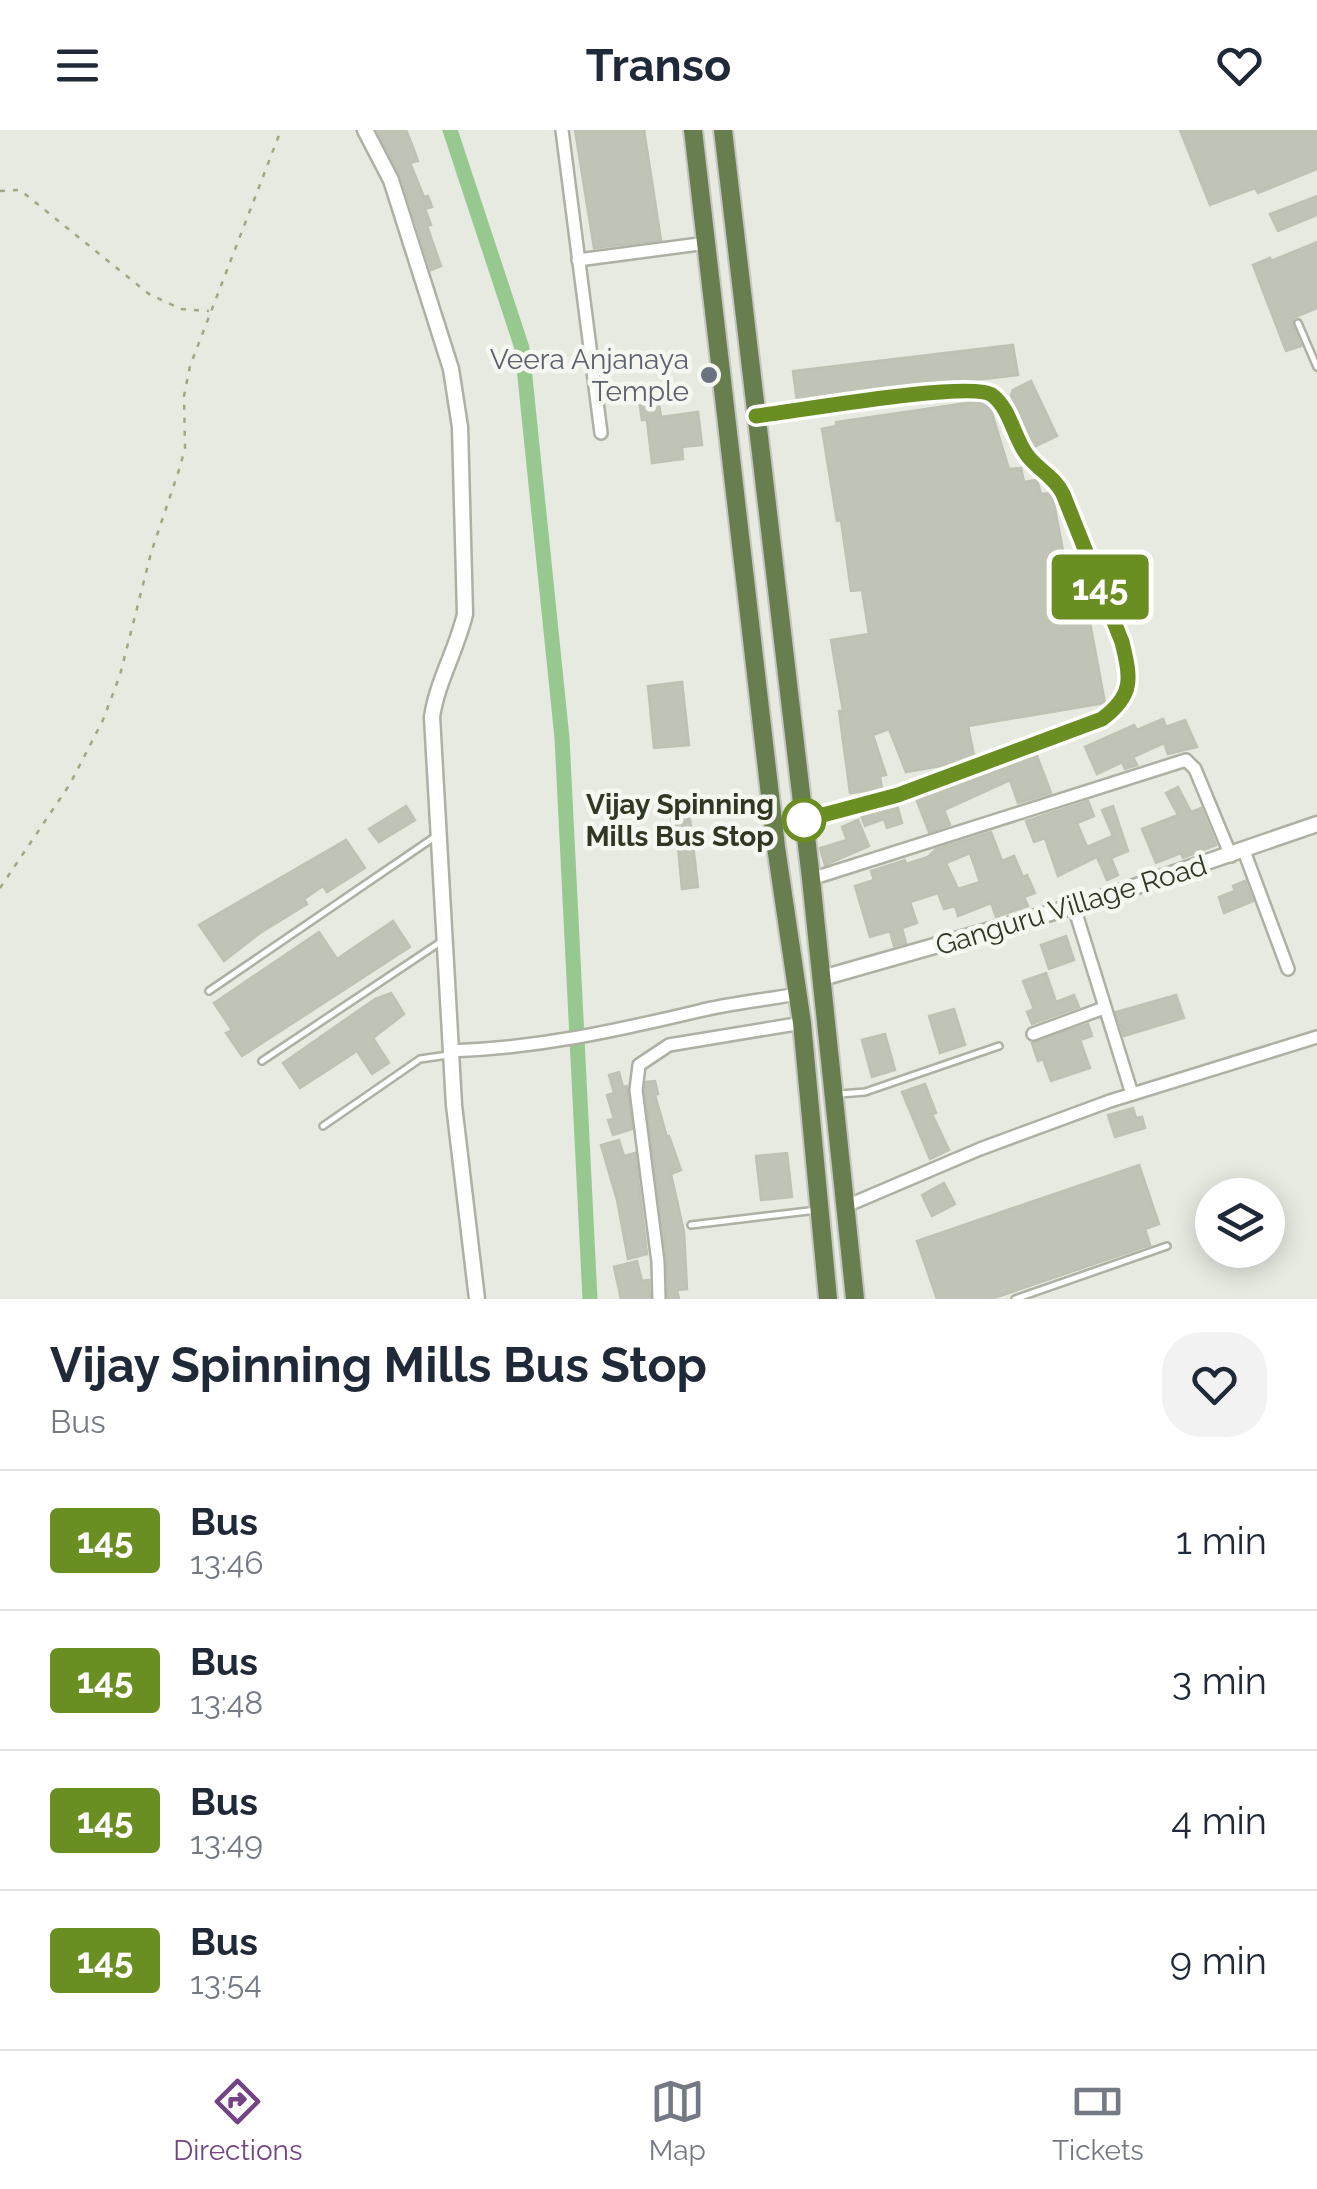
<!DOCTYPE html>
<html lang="en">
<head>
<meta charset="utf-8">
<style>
  :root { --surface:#fff; --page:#f2f2f3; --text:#1f2937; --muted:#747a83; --line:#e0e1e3; --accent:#744584 }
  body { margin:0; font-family:Raleway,sans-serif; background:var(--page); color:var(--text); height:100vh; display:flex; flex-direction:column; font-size:38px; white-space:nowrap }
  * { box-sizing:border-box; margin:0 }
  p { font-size:32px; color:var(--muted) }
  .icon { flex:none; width:55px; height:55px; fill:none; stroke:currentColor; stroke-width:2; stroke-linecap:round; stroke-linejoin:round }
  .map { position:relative; height:1169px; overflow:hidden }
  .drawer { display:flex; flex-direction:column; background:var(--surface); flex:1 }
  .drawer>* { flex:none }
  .badge { padding:0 20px; border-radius:8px; font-size:35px; line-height:65px }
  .controls { position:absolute; left:1195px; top:1048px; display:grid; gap:20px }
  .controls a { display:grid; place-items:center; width:90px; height:90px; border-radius:50%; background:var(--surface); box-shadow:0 5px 25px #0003; font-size:50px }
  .map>.badge { position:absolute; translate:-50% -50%; box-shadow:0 0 0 5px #fff }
  .round { display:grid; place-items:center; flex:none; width:105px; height:105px; border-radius:40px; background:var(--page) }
  .headline { display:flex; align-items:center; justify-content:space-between; height:170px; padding:0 50px }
  h1 { font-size:48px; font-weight:700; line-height:75px }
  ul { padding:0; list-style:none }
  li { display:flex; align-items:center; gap:30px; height:140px; padding:0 50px; border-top:2px solid var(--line) }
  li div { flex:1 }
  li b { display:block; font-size:38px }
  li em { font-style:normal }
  li .badge { min-width:110px; font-weight:700; text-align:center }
  header { display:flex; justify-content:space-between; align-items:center; height:130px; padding:0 50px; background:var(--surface); font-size:45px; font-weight:700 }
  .dock { display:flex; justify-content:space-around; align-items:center; height:140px; border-top:2px solid var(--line); background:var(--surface); font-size:28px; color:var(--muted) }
  .dock a { display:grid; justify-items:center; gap:5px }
  .dock .current { color:var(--accent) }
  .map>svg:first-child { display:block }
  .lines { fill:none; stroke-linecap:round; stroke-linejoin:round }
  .canal { stroke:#97c88f; stroke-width:15 }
  .building { fill:#bfc4b7; stroke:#bec2b4; stroke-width:2.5; fill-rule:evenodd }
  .service-casing { stroke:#acb1a4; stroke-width:10 }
  .minor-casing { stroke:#acb1a4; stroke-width:16 }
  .tertiary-casing { stroke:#acb1a4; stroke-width:19 }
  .trunk-casing { stroke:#c5c7c1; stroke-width:22 }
  .path { stroke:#9ba985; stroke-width:2.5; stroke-dasharray:5 8; stroke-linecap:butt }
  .service { stroke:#fff; stroke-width:5 }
  .minor { stroke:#fff; stroke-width:11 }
  .tertiary { stroke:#fff; stroke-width:14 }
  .trunk { stroke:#687e4f; stroke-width:18 }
  .line-casing { stroke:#fff; stroke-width:22 }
  .line { stroke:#6b8e23; stroke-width:15 }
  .worship-dot { fill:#6b7280; stroke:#f5f7f1; stroke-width:4 }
  .stop-dot { fill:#fff; stroke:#6b8e23; stroke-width:5 }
  .labels { text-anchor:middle; stroke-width:9; stroke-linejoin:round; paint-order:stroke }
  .worship-label { font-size:28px; fill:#5b616d; stroke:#f5f7f1; text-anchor:end }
  .stop-label { font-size:28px; font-weight:bold; fill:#2f3823; stroke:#f5f7f1; text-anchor:end }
  .street-label { font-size:28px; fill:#2f3823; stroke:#f5f7f1 }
</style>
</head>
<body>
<header><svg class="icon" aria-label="menu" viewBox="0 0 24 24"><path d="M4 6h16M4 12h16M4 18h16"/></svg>Transo<svg class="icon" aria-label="heart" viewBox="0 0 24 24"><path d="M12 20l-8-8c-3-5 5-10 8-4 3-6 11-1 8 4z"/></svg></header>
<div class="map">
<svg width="1317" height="1169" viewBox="0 0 1317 1169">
  <rect width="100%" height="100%" fill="#e7eae1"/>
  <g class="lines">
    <polyline class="canal" points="450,0 522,218 562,608 590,1169"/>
  </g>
  <g class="building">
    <polygon points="377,0 406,0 411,12 418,31 410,33 424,67 428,66 432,77 425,79 431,95 427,96 441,136 431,140 401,46"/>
    <polygon points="575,0 644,0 661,110 594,118"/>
    <polygon points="1180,0 1317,0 1317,39 1258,63 1255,58 1210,75"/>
    <polygon points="1317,66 1317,85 1278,101 1270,84"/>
    <polygon points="1317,112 1317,178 1293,188 1292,195 1301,216 1286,221 1253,135 1270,128 1271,131"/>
    <polygon points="1013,215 1018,245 797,271 793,241"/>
    <polygon points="1031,251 1057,306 1034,317 1011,265 1013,260"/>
    <polygon points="658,267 661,287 698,282 702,315 682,317 683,329 652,333 647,290 642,290 639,270"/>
    <polygon points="988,270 1009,339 1021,338 1024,352 1037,350 1041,364 1052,363 1072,468 1085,466 1105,573 968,596 975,630 906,642 889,599 873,605 886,645 880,646 882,659 850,663 839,581 843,581 831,510 869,504 862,460 851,461 841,390 837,391 822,299 836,296 836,292"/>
    <polygon points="682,552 689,615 654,618 648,556"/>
    <polygon points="1163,589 1166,597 1185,590 1197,617 1168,624 1164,613 1133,627 1137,635 1125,639 1122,632 1097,644 1085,617 1134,595 1137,600"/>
    <polygon points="1037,626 1051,663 1018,673 1010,650 944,680 950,695 929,702 915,666 977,642 978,648"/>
    <polygon points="1178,657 1191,682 1201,678 1216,715 1183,728 1181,723 1156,733 1142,699 1178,685 1166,663"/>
    <polygon points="1088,671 1094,686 1077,693 1087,717 1113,706 1102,680 1113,676 1128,721 1111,728 1118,745 1107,750 1097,727 1058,746 1045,708 1034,712 1026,691"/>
    <polygon points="884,675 885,679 897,675 902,693 887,698 884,689 865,696 860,683"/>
    <polygon points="406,676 415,690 379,712 369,699"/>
    <polygon points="689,681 698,757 682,759 676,697 673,698 670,684"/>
    <polygon points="858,690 869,716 825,735 820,718 847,710 842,697"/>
    <path d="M991,702L1002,731L1014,726L1023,747L1027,745L1035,763L1024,767L1028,776L996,787L991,773L958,786L955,776L944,779L938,763L910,772L917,793L902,798L906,813L894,816L890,801L870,807L855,756L874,750L871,741L905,730L906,734L928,727L936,719ZM970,723L980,752L958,759L946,733Z"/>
    <polygon points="346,710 365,738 327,762 323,756 304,769 307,774 260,803 224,831 199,795"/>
    <polygon points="1245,751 1253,771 1224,783 1219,767 1235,761 1233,756"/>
    <polygon points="393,791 410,817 242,926 226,903 232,900 214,873 319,802 337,829"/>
    <polygon points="1066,806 1074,830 1049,839 1041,815"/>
    <polygon points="1046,843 1056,872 1074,865 1079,877 1032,894 1027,882 1034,879 1023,851"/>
    <polygon points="391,863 404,884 373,908 389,933 372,944 357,921 300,958 283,933 375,869"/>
    <polygon points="1176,865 1184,888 1124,906 1116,882"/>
    <polygon points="954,879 965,915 940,923 929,886"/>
    <polygon points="1088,894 1092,906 1080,910 1090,938 1051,951 1043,929 1038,931 1032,913"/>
    <polygon points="885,904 895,940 872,947 862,910"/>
    <polygon points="619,942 623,957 627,956 632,999 613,1005 608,990 614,989 607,965 614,963 609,945"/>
    <polygon points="655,951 658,964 655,965 667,1007 669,1006 681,1040 671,1044 684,1102 687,1159 677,1160 679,1169 668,1169 667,1131 645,960 646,952"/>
    <polygon points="925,954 936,983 932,984 949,1020 930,1029 902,962"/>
    <polygon points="1133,978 1136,988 1142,987 1145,998 1115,1007 1108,985"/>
    <polygon points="619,1010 624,1026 635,1023 647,1124 628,1129 617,1070 601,1015"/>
    <polygon points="787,1023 792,1067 761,1070 756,1026"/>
    <polygon points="1139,1035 1159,1094 1145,1099 1150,1115 991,1169 937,1169 917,1111"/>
    <polygon points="944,1053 955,1074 932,1086 922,1065"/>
    <polygon points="637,1131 642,1151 649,1150 650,1169 621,1169 614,1137"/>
  </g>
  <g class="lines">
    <defs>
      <g id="service">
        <polyline points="1298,193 1317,237"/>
        <path d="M759,286C795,281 968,250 991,264C1009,276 1014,307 1026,324C1038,340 1054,346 1063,363L1122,512L1128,538L1124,569L1102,589L898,665L807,689"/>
        <polyline points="209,861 436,706"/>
        <polyline points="262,931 442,811"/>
        <polyline points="840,964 865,962 999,916"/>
        <polyline points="323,996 420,929 448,925"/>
        <polyline points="691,1095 817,1080"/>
        <polyline points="1015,1169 1167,1116"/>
      </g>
      <g id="minor">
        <polyline points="562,0 601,303"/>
        <polyline points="578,130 707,113"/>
        <polyline points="1244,721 1288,839"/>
        <polyline points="811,749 1186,630 1195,639 1231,726"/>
        <polyline points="1074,777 1132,964"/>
        <polyline points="1033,904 1104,878"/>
        <path d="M450,921C538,918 615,901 699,881C731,873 765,870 797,864"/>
        <polyline points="844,1077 980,1019 1110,971 1317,907"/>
        <polyline points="659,1169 658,1132 636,960 639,935 669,915 802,893"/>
      </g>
      <g id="tertiary">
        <path d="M365,0L391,50L451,239L460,297L465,484C457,519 437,552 432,587L454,975L477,1169"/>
        <polyline points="822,848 1096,770 1317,694"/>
      </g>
      <g id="trunk">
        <polyline points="693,0 776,717 802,893 828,1169"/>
        <polyline points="723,0 811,749 855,1169"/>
      </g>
    </defs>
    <use href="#service" class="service-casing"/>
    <use href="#minor" class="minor-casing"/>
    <use href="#tertiary" class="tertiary-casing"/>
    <use href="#trunk" class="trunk-casing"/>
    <g class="path">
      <polyline points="0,61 20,60 149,164 181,179 209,181"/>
      <polyline points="0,758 70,654 103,590 120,545 151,423 180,337 185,318 184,266 190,236 281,0"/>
    </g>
    <use href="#service" class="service"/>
    <use href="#minor" class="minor"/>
    <use href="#tertiary" class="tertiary"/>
    <use href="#trunk" class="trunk"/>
  </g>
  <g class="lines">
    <defs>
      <path id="line" d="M756,286C792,282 971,250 992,265C1010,278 1014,308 1027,325C1038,340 1054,346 1063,364L1122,512C1131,549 1134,565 1102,589L898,665L804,690"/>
    </defs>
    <use href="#line" class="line-casing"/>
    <use href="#line" class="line"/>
  </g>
  <circle class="worship-dot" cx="709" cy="245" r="10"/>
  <circle class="stop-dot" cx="804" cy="690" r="20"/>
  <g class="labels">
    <g class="worship-label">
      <text x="689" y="239">Veera Anjanaya<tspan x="689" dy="32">Temple</tspan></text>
    </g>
    <g class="stop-label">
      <text x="774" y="684">Vijay Spinning<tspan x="774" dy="32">Mills Bus Stop</tspan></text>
    </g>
    <g class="street-label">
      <text transform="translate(1071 775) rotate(-17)" y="10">Ganguru Village Road</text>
    </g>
  </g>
</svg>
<div class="controls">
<a><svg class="icon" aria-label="layers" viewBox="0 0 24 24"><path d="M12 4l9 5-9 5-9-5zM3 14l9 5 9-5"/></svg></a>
</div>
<b class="badge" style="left:1100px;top:457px;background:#6b8e23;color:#fff">145</b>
</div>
<section class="drawer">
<div class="headline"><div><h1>Vijay Spinning Mills Bus Stop</h1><p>Bus</p></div><a class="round"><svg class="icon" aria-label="heart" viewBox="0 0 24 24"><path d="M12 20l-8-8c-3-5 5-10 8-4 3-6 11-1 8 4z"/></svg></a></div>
<ul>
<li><span class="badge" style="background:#6b8e23;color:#fff">145</span><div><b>Bus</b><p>13:46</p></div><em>1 min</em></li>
<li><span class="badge" style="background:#6b8e23;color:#fff">145</span><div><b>Bus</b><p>13:48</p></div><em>3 min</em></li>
<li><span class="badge" style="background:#6b8e23;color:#fff">145</span><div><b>Bus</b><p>13:49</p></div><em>4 min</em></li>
<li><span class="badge" style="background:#6b8e23;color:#fff">145</span><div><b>Bus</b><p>13:54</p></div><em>9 min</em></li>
</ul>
</section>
<nav class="dock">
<a class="current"><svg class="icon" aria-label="directions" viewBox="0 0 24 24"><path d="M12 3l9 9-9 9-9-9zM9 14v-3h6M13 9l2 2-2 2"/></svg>Directions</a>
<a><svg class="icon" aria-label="map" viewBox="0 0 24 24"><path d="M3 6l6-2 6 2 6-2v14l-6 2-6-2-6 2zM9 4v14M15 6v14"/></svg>Map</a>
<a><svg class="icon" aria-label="tickets" viewBox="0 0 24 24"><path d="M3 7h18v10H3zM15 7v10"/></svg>Tickets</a>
</nav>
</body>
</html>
